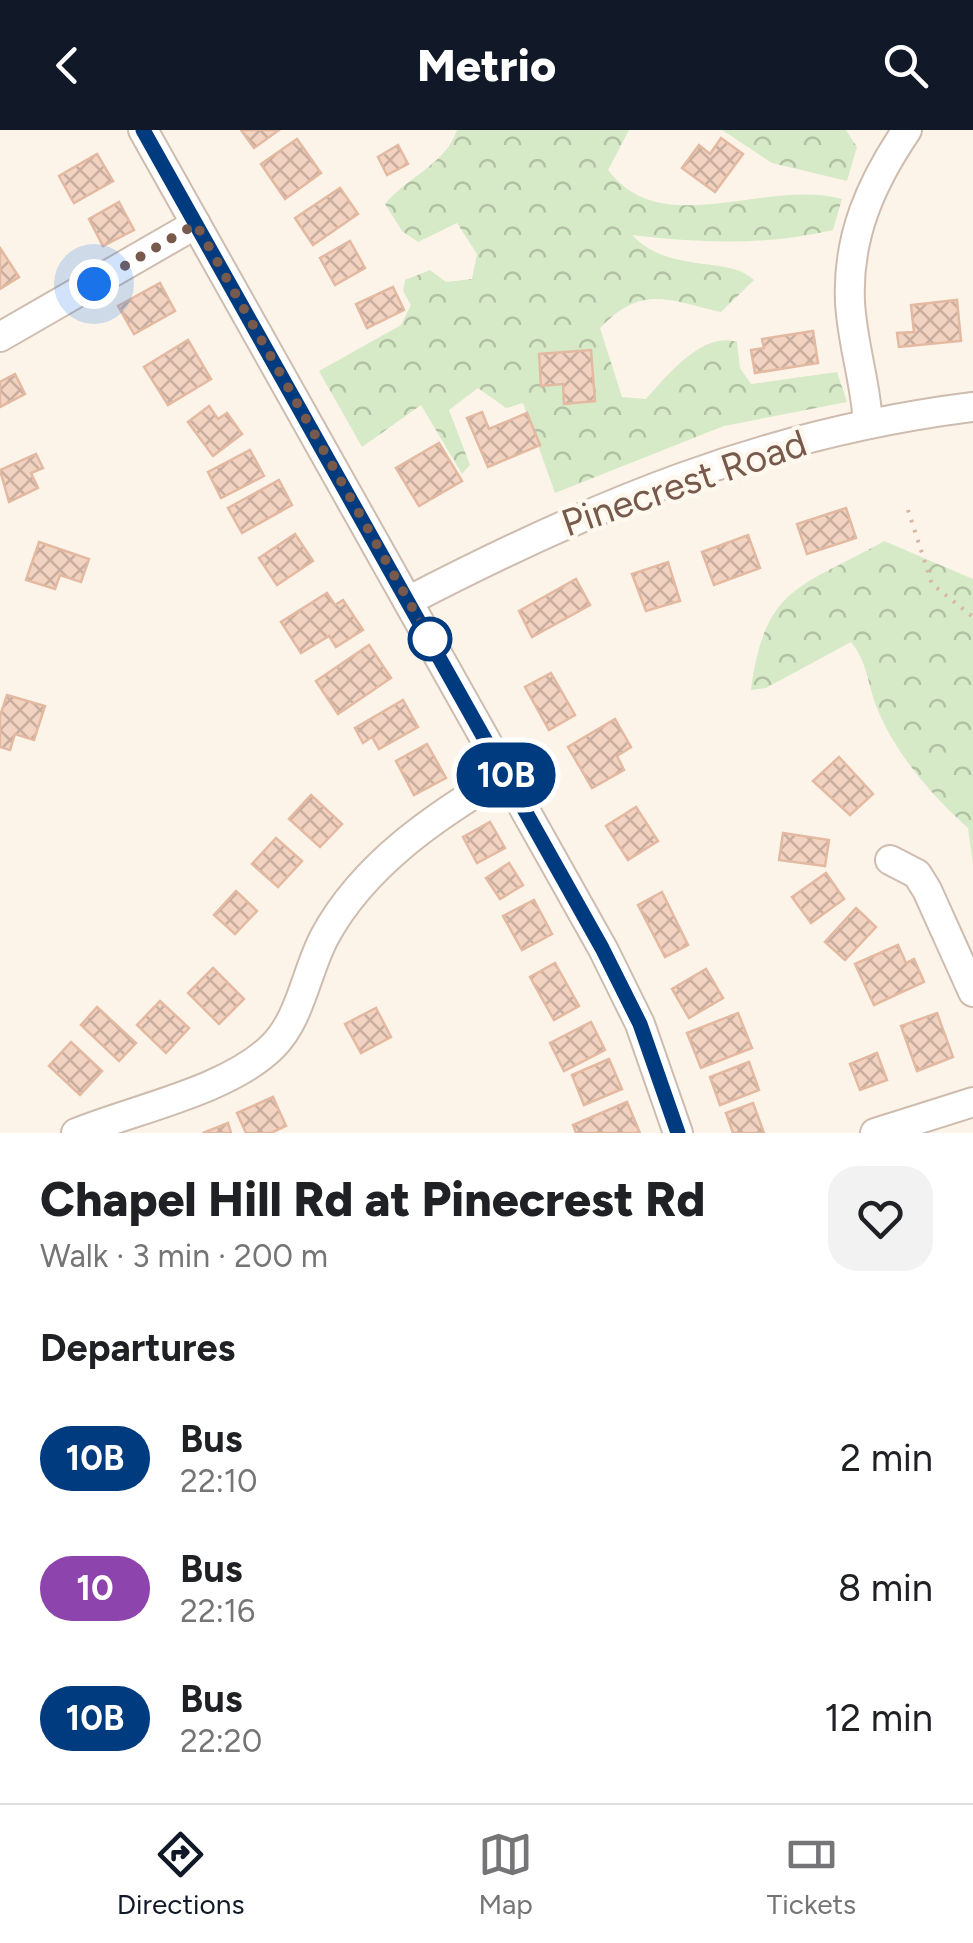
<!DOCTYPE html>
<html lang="en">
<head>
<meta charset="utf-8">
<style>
  :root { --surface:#fff; --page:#f2f2f2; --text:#202124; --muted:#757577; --line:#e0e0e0; --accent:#111827 }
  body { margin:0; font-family:Figtree,sans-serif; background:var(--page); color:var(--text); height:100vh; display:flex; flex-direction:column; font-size:38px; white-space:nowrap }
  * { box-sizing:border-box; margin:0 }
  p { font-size:32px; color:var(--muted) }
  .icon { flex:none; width:55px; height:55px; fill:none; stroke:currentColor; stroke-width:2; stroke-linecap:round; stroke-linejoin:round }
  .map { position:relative; height:1003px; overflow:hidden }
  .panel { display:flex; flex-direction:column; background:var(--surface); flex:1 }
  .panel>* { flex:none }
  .badge { padding:0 20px; border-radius:32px; font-size:35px; line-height:65px }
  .you { position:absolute; width:50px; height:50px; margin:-25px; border:8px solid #fff; border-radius:50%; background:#1a73e8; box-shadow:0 0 0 15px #1a73e833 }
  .map>.badge { position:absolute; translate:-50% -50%; box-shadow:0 0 0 5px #fff }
  h2 { padding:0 40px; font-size:38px; line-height:90px }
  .round { display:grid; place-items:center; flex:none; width:105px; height:105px; border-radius:30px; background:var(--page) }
  .head { display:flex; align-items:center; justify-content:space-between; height:170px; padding:0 40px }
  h1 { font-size:48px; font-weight:800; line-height:75px }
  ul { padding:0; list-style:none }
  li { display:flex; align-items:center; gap:30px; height:130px; padding:0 40px }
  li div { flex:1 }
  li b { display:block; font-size:38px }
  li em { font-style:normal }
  li .badge { min-width:110px; font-weight:700; text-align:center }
  header { display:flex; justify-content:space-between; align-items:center; height:130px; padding:0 40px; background:var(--accent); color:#fff; font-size:45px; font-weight:800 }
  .tabs { display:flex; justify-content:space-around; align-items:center; height:140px; border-top:2px solid var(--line); background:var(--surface); font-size:28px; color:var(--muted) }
  .tabs a { display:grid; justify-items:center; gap:5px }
  .tabs .active { color:var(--accent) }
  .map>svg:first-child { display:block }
  .forest { fill:url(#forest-crowns) }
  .building { fill:url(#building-cross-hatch); stroke:#e4b9a1; stroke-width:2.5 }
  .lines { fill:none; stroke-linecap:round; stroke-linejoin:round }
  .minor-casing { stroke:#cebcae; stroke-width:32 }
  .path { stroke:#d7b6a3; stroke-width:4; stroke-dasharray:2.5 8; stroke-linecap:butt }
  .minor { stroke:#fff; stroke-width:28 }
  .line-casing { stroke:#fff; stroke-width:22 }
  .line { stroke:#003b80; stroke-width:15 }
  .walk { stroke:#775a4c; stroke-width:10; stroke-dasharray:0 18 }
  .stop-dot { fill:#fff; stroke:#003b80; stroke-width:5 }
  .labels { text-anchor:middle; stroke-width:9; stroke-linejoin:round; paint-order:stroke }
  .street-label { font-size:38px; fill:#775a4c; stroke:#fff8ef }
</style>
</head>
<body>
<header><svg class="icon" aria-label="back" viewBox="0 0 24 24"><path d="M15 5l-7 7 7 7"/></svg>Metrio<svg class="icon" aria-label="search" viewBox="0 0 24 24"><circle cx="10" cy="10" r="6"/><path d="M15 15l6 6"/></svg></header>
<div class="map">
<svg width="973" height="1003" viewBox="0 0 973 1003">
  <defs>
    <pattern id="forest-crowns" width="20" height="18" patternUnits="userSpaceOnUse" patternTransform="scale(2.5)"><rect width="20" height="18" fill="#d6eac7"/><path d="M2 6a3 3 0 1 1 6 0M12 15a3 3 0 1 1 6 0" fill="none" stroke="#b2c1a4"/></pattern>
    <pattern id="building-cross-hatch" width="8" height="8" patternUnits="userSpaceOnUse" patternTransform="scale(2.5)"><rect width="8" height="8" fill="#f2d3c1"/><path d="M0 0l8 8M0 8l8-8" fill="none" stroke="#c9ae9f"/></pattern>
  </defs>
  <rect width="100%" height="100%" fill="#fcf4e9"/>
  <g class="forest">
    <path d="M457,0H629L608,40C662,112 764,48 842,69L833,100C766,116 700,113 632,105C670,145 729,125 754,150L721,182C668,170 642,154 600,198L622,267L646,269C667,246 702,201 737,212L740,238L751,254L837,242L847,272L724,296L555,363L523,273L506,278L478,258L449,280L470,335L462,344L421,275L362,317L319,241L401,195L411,175L403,161L405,150L430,140L446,152L472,149L477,124L457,93L418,112L402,101L385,74C407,47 446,34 457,0Z"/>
    <polygon points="722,0 846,0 857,17 847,51 772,33"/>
    <path d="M884,411L973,449V734L968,698C932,666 895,623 877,578C867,553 868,533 851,512L766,558L751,560C765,454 802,458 884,411Z"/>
  </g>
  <g class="building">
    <polygon points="241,0 279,0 254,18"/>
    <polygon points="721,8 743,24 715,62 682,38 699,15 710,24"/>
    <polygon points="297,9 321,43 285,69 261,34"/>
    <polygon points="398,15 408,34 387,45 378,27"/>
    <polygon points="97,24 113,51 74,73 59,46"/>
    <polygon points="340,58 358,84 313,115 295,88"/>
    <polygon points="119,72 134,100 103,116 89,89"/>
    <polygon points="350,111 365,138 335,155 320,128"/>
    <polygon points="0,118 19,147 0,159"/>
    <polygon points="160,153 175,181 134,204 118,176"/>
    <polygon points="393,157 404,180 367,198 356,174"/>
    <polygon points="957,170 961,211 899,217 897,203 914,202 911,175"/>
    <polygon points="813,201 818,233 755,243 751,220 764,218 762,209"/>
    <polygon points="188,210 211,249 168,275 144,237"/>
    <polygon points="591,220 595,271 564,274 563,254 541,256 539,224"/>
    <polygon points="15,244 25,264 0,277 0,252"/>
    <polygon points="209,276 218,289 227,283 242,304 213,326 188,292"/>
    <polygon points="482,282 489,299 527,283 540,315 488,337 467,288"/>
    <polygon points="439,313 462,351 419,376 396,338"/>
    <polygon points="250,320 264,346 221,368 208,342"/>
    <polygon points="36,324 43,338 31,343 38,358 9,372 0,340"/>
    <polygon points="279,350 292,375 242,403 228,378"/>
    <polygon points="846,378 856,408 807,424 797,394"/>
    <polygon points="295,404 313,431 277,455 259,428"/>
    <polygon points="748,405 760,438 714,455 702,422"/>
    <polygon points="39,412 89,429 81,452 60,445 55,459 26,450"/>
    <polygon points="668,432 680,471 646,481 632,444"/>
    <polygon points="576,449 590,475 532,507 519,481"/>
    <polygon points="327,463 335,475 343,470 363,500 336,517 329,506 301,523 281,492"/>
    <polygon points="369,515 391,548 338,584 316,551"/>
    <polygon points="551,543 575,585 549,600 525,557"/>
    <polygon points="7,565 45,576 34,610 15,604 10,620 0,617 0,586"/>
    <polygon points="403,570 418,597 379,619 372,607 363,613 355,598"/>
    <polygon points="615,589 631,617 617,626 624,640 592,658 568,617"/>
    <polygon points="427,614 446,648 414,665 396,631"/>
    <polygon points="839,627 873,664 850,685 813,651"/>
    <polygon points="311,665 342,694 320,717 289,689"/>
    <polygon points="636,677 658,711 628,730 606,696"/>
    <polygon points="490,692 505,718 477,733 463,707"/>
    <polygon points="783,703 829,710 825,736 779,730"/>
    <polygon points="276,708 302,731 278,757 252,734"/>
    <polygon points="509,733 523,755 500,769 486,748"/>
    <polygon points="826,743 844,769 811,793 792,767"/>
    <polygon points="236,761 257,781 235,804 214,785"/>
    <polygon points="662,762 688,815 665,827 638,775"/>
    <polygon points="534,770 552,804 522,820 503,786"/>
    <polygon points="856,778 876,797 845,830 825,812"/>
    <polygon points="898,815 906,833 914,829 924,852 874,875 855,834"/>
    <polygon points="555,833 579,876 554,890 530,847"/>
    <polygon points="213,838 244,869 219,894 188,863"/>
    <polygon points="706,839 723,868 689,888 672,859"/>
    <polygon points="160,871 189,898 166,923 137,895"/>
    <polygon points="97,877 136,913 119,931 81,895"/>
    <polygon points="376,878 391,907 361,923 345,894"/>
    <polygon points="738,883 752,918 701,938 687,903"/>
    <polygon points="937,883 953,927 917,941 901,896"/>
    <polygon points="591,892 605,920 564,941 550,913"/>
    <polygon points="71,912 102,941 80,965 49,936"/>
    <polygon points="877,923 887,950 860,960 850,934"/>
    <polygon points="609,929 622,959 584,975 572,945"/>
    <polygon points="749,932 759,960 720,975 710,947"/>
    <polygon points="273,967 286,996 271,1003 246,1003 237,983"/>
    <polygon points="627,972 640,1003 576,1003 573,995"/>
    <polygon points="753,973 764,1003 733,1003 726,983"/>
    <polygon points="228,993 231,1003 203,1003"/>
  </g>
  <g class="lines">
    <defs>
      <g id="minor">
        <polyline points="143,0 603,819 640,894 678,1003"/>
        <polyline points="0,207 196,94"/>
        <path d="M868,294C866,253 852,213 850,172C847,107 871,53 907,0"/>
        <path d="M408,471C593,375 764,303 973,277"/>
        <polyline points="890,730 917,744 927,760 973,862"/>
        <path d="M76,1003C135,979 227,961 272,917C301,889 306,841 325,806C364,734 437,685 506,644"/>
        <polyline points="875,1003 973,972"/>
      </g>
    </defs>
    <use href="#minor" class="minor-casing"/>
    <polyline class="path" points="908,380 932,454 973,487"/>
    <use href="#minor" class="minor"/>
  </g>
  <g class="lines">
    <defs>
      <polyline id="line" points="143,0 602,818 640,894 678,1003"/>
    </defs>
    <use href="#line" class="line-casing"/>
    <use href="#line" class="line"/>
    <polyline class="walk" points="94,154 196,94 430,509"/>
  </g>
  <circle class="stop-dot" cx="430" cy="509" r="20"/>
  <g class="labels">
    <g class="street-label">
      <text transform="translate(684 353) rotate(-19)" y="13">Pinecrest Road</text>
    </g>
  </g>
</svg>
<div class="you" style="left:94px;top:154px"></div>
<b class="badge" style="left:506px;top:645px;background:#003b80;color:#fff">10B</b>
</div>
<section class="panel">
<div class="head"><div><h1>Chapel Hill Rd at Pinecrest Rd</h1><p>Walk · 3 min · 200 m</p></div><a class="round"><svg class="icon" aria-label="heart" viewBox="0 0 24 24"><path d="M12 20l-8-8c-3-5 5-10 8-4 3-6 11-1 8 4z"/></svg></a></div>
<h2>Departures</h2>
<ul>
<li><span class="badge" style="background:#003b80;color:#fff">10B</span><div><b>Bus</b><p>22:10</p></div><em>2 min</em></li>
<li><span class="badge" style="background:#8e44ad;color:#fff">10</span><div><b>Bus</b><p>22:16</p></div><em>8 min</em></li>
<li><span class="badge" style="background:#003b80;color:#fff">10B</span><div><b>Bus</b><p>22:20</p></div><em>12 min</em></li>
</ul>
</section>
<nav class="tabs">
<a class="active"><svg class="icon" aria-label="directions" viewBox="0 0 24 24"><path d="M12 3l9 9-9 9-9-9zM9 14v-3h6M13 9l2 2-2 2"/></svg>Directions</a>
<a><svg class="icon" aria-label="map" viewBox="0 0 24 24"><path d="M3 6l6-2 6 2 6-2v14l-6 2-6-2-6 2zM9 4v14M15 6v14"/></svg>Map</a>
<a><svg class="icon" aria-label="tickets" viewBox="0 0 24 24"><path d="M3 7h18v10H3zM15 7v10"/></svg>Tickets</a>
</nav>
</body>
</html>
